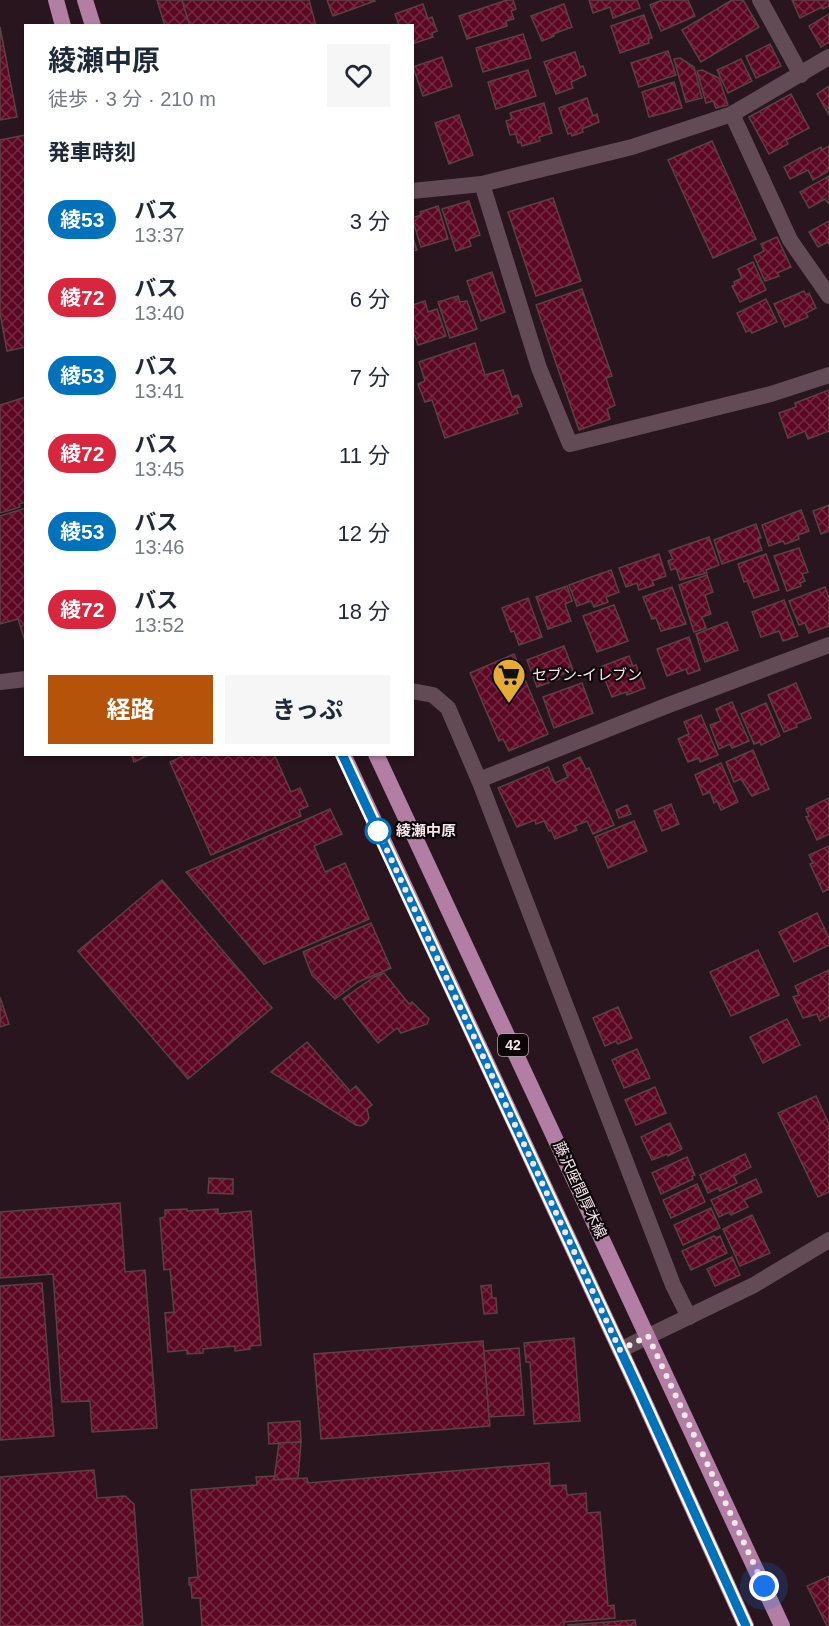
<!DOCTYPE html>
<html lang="ja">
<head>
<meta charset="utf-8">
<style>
  :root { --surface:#fff; --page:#f6f6f7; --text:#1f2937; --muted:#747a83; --accent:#b45309 }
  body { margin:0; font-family:Helvetica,"Noto Sans JP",sans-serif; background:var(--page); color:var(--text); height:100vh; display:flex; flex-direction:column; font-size:22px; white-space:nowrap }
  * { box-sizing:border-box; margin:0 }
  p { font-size:20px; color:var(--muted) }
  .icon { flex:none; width:33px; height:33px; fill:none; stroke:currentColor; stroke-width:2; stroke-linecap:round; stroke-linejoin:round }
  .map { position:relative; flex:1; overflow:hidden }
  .details { position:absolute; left:24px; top:24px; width:390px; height:732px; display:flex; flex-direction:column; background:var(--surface); border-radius:0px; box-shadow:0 2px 4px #0004 }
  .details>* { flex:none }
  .badge { padding:0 12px; border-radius:20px; font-size:21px; line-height:39px }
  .you { position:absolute; width:30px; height:30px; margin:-15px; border:4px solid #fff; border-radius:50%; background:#1a73e8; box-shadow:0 0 0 9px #1a73e833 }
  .map>.badge { position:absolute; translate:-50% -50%; box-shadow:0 0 0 3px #fff }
  h2 { padding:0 24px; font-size:22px; line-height:54px }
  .round { display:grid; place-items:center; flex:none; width:63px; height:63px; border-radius:0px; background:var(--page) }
  .head { display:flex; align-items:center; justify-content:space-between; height:102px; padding:0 24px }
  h1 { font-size:28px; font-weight:700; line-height:45px }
  .cta { display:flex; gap:12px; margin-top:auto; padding:12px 24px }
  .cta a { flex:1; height:69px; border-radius:0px; background:var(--accent); color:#fff; font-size:24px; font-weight:700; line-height:69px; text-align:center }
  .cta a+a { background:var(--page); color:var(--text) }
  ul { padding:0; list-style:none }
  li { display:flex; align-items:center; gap:18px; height:78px; padding:0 24px }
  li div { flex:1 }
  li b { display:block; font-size:22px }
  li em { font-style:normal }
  li .badge { min-width:66px; font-weight:700; text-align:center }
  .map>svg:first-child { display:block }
  .building { fill:url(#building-cross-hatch); stroke:#5a4144; stroke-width:1.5 }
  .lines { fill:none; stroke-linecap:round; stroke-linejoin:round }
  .minor { stroke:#634b55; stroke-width:16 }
  .primary { stroke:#b27ea4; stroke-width:16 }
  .line-casing { stroke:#fff; stroke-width:14 }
  .line { stroke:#0072bc; stroke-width:9 }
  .walk { stroke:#f5e6ec; stroke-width:6; stroke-dasharray:0 10.8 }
  .stop-dot { fill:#fff; stroke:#0072bc; stroke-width:3 }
  .labels { text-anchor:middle; stroke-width:4.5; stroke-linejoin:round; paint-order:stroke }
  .shield { fill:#0c0507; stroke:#afa2a7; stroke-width:1.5 }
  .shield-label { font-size:14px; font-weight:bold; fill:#f5e6ec }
  .poi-label { font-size:15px; fill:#f5e6ec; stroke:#0c0507; text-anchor:start }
  .stop-label { font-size:15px; font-weight:bold; fill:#f5e6ec; stroke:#0c0507; text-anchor:start }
  .street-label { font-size:15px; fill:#f5e6ec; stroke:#0c0507 }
</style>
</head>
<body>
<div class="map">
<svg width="829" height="1626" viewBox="0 0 829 1626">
  <defs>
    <pattern id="building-cross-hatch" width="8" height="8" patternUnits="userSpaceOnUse" patternTransform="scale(1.5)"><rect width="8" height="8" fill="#5c0723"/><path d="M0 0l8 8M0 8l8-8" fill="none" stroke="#742b43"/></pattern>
  </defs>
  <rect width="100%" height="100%" fill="#29151e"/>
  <g class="building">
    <polygon points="157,0 182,0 190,26 165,26"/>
    <polygon points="182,0 309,0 316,26 190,26"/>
    <polygon points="327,0 374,0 375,1 333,16"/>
    <polygon points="507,0 513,0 516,9 511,11 514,19 506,21 507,26 467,39 459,16"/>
    <polygon points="589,0 637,0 640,8 613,18 610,7 593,13"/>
    <polygon points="662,0 688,0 695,16 661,31 650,5"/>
    <polygon points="732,0 743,0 759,27 701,62 682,30"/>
    <polygon points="792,0 829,0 829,6 823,9 822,7 800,18"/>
    <polygon points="423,4 428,19 432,17 437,31 432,33 433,37 412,44 412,26 397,26 399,25 395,14"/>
    <polygon points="564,4 572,27 553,34 554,36 542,41 531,16"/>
    <polygon points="829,14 829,42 821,47 809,26"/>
    <polygon points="644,15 652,38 648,39 649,43 620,53 611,26"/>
    <polygon points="0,27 17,117 0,120"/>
    <polygon points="523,34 531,58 483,72 476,48"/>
    <polygon points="770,44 781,66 756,78 746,56"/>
    <polygon points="668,51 676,75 639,87 631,63"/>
    <polygon points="575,52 580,67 583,66 586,75 571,82 573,88 556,94 544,62"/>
    <polygon points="442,57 452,86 423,96 413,67"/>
    <polygon points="680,58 694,67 702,98 686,102 674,59"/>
    <polygon points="741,59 752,81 728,93 717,70"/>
    <polygon points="528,70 536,96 496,109 488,82"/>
    <polygon points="702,70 719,78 728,105 716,108 713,101 706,103 697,71"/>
    <polygon points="674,82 682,108 649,117 642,92"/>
    <polygon points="829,86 829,115 817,94"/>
    <polygon points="791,94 809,128 786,140 788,144 769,154 749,117"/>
    <polygon points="587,98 593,116 597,114 599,122 582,129 583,132 572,136 571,133 568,134 559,108"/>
    <polygon points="544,103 552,133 539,137 540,141 522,146 521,142 518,143 516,134 510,135 506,121 512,119 510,113"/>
    <polygon points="459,115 473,155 449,164 435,123"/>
    <polygon points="26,135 26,347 7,351 0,313 0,140"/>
    <polygon points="712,141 756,239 713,258 668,160"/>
    <polygon points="829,146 829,169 827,172 813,180 808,170 790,179 784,167 821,147 822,150"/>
    <polygon points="829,176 829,204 825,199 809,208 800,192"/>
    <polygon points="553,198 581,281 536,296 508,212"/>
    <polygon points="469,201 480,235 469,239 471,246 456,251 442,209"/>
    <polygon points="438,206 448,239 421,247 412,218 421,215 420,212"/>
    <polygon points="829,221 829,245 828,242 818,247 809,232"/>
    <polygon points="412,235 417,250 412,251"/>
    <polygon points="777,237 791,267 777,273 779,276 765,281 754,256 764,251 761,244"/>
    <polygon points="753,262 766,290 740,302 732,286 735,285 734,282 742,278 738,269"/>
    <polygon points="492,272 505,312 481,321 467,281"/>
    <polygon points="582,289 612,376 606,378 615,405 607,409 610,419 579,430 536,305"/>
    <polygon points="804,291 806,295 809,293 816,308 806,313 808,317 785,327 774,304"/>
    <polygon points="458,296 460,302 467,301 477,329 450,338 438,302"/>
    <polygon points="766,299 777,322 752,333 750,330 746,332 737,313"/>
    <polygon points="425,301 428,312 437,309 446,336 418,345 412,328 412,305"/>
    <polygon points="475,343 485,375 503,370 512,397 518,395 522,406 516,408 518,413 445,438 432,400 425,402 418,384 425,381 419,362"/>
    <polygon points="829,390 829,431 808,439 805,431 788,438 779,413 796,407 795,403"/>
    <polygon points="26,397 26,502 19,504 20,507 0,513 0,405"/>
    <polygon points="829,505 829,531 821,534 813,511"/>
    <polygon points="26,508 26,644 18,619 0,624 0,516"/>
    <polygon points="801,510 809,531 798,535 799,539 785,544 783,541 769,546 762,525"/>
    <polygon points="756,524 761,538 758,539 762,550 722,564 714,540"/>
    <polygon points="709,537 719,565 706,570 707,573 680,580 676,568 671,570 668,561 673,559 669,551"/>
    <polygon points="799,548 808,572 802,574 805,581 800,583 801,586 787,591 774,556"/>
    <polygon points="659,554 666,576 652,581 654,585 639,590 637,583 626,587 619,568"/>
    <polygon points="766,554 779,590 754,598 747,581 744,582 738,564"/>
    <polygon points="611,570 619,592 606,597 608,602 594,607 591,601 577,606 569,585"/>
    <polygon points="707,575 713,592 705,595 711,614 702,617 706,628 694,632 679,585"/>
    <polygon points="567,586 572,601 565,604 571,621 548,629 536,597"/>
    <polygon points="672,587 686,624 661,631 656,618 652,619 643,597"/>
    <polygon points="825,587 829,598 829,626 809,633 805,623 799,625 789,601"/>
    <polygon points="528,598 542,637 519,645 514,631 511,632 502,608"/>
    <polygon points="784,600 798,636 783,641 779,631 761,637 752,612"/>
    <polygon points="614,605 628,641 597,652 583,616"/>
    <polygon points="727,622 738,650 705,662 696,634"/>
    <polygon points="689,637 700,670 688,674 686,669 667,676 657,649"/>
    <polygon points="564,646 573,670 558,676 559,679 537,687 527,660"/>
    <polygon points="514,654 548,734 509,751 503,739 499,741 470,673"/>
    <polygon points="629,656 633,666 636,665 645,688 627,695 626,692 612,697 600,667"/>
    <polygon points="582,683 593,713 554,728 543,697"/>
    <polygon points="796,683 811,718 796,724 797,727 784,732 768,695"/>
    <polygon points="732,702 749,741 732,748 730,744 719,749 710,725 721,721 716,709"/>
    <polygon points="766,703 780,736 761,745 760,742 754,744 741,714"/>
    <polygon points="701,715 718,755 700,762 699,758 688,762 678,739 689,734 684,722"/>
    <polygon points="753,750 769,789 752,796 741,779 734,782 726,762"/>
    <polygon points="131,754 151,754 134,762"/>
    <polygon points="187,754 274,754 291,792 300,788 308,806 299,810 301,816 211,855 170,762"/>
    <polygon points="580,757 586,769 589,768 614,825 593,834 587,821 575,826 577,830 555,839 551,830 549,831 544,821 536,824 535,820 517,827 498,788 548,767 555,783 568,777 563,765"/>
    <polygon points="721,763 738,802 721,810 717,801 714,803 710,792 703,795 695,775"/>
    <polygon points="829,798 829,834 817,840 806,817 809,816 806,809"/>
    <polygon points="671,804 679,824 662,831 654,811"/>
    <polygon points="627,805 631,814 619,818 616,810"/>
    <polygon points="330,809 342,834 314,846 325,872 345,863 369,919 264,964 186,872"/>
    <polygon points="634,821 647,851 608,868 595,837"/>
    <polygon points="829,846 829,889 823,892 810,864 813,863 809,855"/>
    <polygon points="162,880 272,1008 188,1079 78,951"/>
    <polygon points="817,913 829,938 829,945 794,962 779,932"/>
    <polygon points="371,923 391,968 358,982 335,999 312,975 303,952"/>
    <polygon points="758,950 779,995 731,1016 710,972"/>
    <polygon points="829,970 829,1016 820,1021 817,1014 803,1018 793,997 799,995 795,986"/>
    <polygon points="384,973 409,1004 412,1002 429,1019 427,1024 401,1033 397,1028 378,1043 343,999 374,977"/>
    <polygon points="0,997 9,1024 0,1027"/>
    <polygon points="618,1007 632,1038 618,1044 616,1041 605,1046 593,1018"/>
    <polygon points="787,1019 800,1045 763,1063 750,1037"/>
    <polygon points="307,1042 350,1091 356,1086 372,1105 367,1109 369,1118 366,1123 361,1126 356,1125 271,1072"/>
    <polygon points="637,1049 650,1078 624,1088 612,1060"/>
    <polygon points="655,1087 666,1113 636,1125 625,1100"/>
    <polygon points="816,1096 829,1124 829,1192 818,1197 778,1113"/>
    <polygon points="670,1123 682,1149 668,1156 667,1154 652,1160 641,1137"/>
    <polygon points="745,1154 751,1167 734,1176 737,1183 720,1191 718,1188 708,1193 700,1175"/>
    <polygon points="687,1157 695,1175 692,1176 693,1179 661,1194 652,1173"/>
    <polygon points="209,1178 233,1179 233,1194 208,1193"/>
    <polygon points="756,1179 762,1192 744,1200 748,1207 731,1215 729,1212 719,1217 711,1200"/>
    <polygon points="697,1184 705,1202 671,1218 663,1200"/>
    <polygon points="120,1203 125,1272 145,1270 157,1428 92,1432 90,1401 62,1402 53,1274 0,1278 0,1212"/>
    <polygon points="711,1208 720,1228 683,1245 674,1225"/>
    <polygon points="187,1209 187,1211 218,1209 218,1214 251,1211 261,1345 250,1346 250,1349 235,1351 235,1346 203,1349 203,1353 187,1354 187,1350 168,1352 165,1313 174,1312 170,1269 164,1270 160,1218 165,1217 165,1210"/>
    <polygon points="752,1215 770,1253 740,1266 723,1229"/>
    <polygon points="714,1236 716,1238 720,1236 727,1253 691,1270 682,1251"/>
    <polygon points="732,1257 740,1275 715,1286 707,1269"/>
    <polygon points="42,1283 54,1436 0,1440 0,1286"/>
    <polygon points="491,1285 492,1298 496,1298 497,1313 484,1314 481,1286"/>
    <polygon points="574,1338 580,1421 534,1424 530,1362 526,1362 524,1343"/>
    <polygon points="483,1341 490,1426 321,1439 314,1354"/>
    <polygon points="519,1348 524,1415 489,1417 484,1351"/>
    <polygon points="300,1421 301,1442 269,1444 268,1423"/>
    <polygon points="301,1442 298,1478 274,1480 279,1443"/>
    <polygon points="549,1463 550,1486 566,1485 567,1495 586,1493 587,1513 600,1512 608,1606 614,1605 615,1618 564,1622 564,1626 202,1626 200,1598 192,1598 191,1585 189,1585 189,1578 198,1577 191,1490 257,1485 256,1477 274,1476 274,1480 307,1478 308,1483"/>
    <polygon points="94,1470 97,1498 125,1496 134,1504 143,1626 0,1626 0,1477"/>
    <polygon points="829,1576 829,1626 827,1626 807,1586"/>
    <polygon points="635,1620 636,1626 568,1626 568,1625"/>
  </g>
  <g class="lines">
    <g class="minor">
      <polyline points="760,0 801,75"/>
      <polyline points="732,114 790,240 829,296"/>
      <polyline points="482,184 539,368 570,444 771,394 829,375"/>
      <polyline points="412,191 482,184 632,147 732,114 829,57"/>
      <polyline points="0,682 26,679"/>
      <polyline points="412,691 433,695 448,708 479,780 666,706 829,645"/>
      <polyline points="479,780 673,1285 689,1317"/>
      <polyline points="620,1350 754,1285 829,1240"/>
    </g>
    <g class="primary">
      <polyline points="56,0 63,26"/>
      <polyline points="85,0 93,26"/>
      <polyline points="343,754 643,1399 746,1626"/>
      <polyline points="376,754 782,1626"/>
    </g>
  </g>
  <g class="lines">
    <defs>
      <polyline id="line" points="342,754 638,1388 746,1626"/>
    </defs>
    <use href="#line" class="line-casing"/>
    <use href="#line" class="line"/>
    <polyline class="walk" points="378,831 620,1350 648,1336 764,1586"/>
  </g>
  <defs>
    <symbol id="supermarket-pin" viewBox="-11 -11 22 30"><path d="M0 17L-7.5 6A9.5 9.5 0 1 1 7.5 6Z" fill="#e5ad35" stroke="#0c0507"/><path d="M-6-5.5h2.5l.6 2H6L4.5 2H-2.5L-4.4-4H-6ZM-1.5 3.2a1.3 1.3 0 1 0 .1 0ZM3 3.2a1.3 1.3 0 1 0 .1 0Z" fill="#111"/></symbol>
  </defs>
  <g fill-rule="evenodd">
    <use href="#supermarket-pin" x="490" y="656" width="38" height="52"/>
  </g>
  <circle class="stop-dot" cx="378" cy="831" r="12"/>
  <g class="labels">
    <rect class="shield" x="498" y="1034" width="30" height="22" rx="4.5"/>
    <g class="shield-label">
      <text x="513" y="1050">42</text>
    </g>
    <g class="poi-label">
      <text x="532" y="680">セブン-イレブン</text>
    </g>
    <g class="stop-label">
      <text x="396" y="836">綾瀬中原</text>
    </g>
    <g class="street-label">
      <text transform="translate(580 1190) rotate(65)" y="5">藤沢座間厚木線</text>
    </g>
  </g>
</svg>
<div class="you" style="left:764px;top:1586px"></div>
<section class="details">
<div class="head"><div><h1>綾瀬中原</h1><p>徒歩 · 3 分 · 210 m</p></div><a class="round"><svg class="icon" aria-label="heart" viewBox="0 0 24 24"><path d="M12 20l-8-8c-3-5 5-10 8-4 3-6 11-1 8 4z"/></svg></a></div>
<h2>発車時刻</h2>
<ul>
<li><span class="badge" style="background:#0072bc;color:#fff">綾53</span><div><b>バス</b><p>13:37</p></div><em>3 分</em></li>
<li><span class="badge" style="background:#d7263d;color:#fff">綾72</span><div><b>バス</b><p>13:40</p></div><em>6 分</em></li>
<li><span class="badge" style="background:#0072bc;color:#fff">綾53</span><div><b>バス</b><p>13:41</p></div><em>7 分</em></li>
<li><span class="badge" style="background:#d7263d;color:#fff">綾72</span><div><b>バス</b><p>13:45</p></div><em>11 分</em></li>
<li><span class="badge" style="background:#0072bc;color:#fff">綾53</span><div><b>バス</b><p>13:46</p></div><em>12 分</em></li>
<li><span class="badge" style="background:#d7263d;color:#fff">綾72</span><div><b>バス</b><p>13:52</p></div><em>18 分</em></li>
</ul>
<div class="cta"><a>経路</a><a>きっぷ</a></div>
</section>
</div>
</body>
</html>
